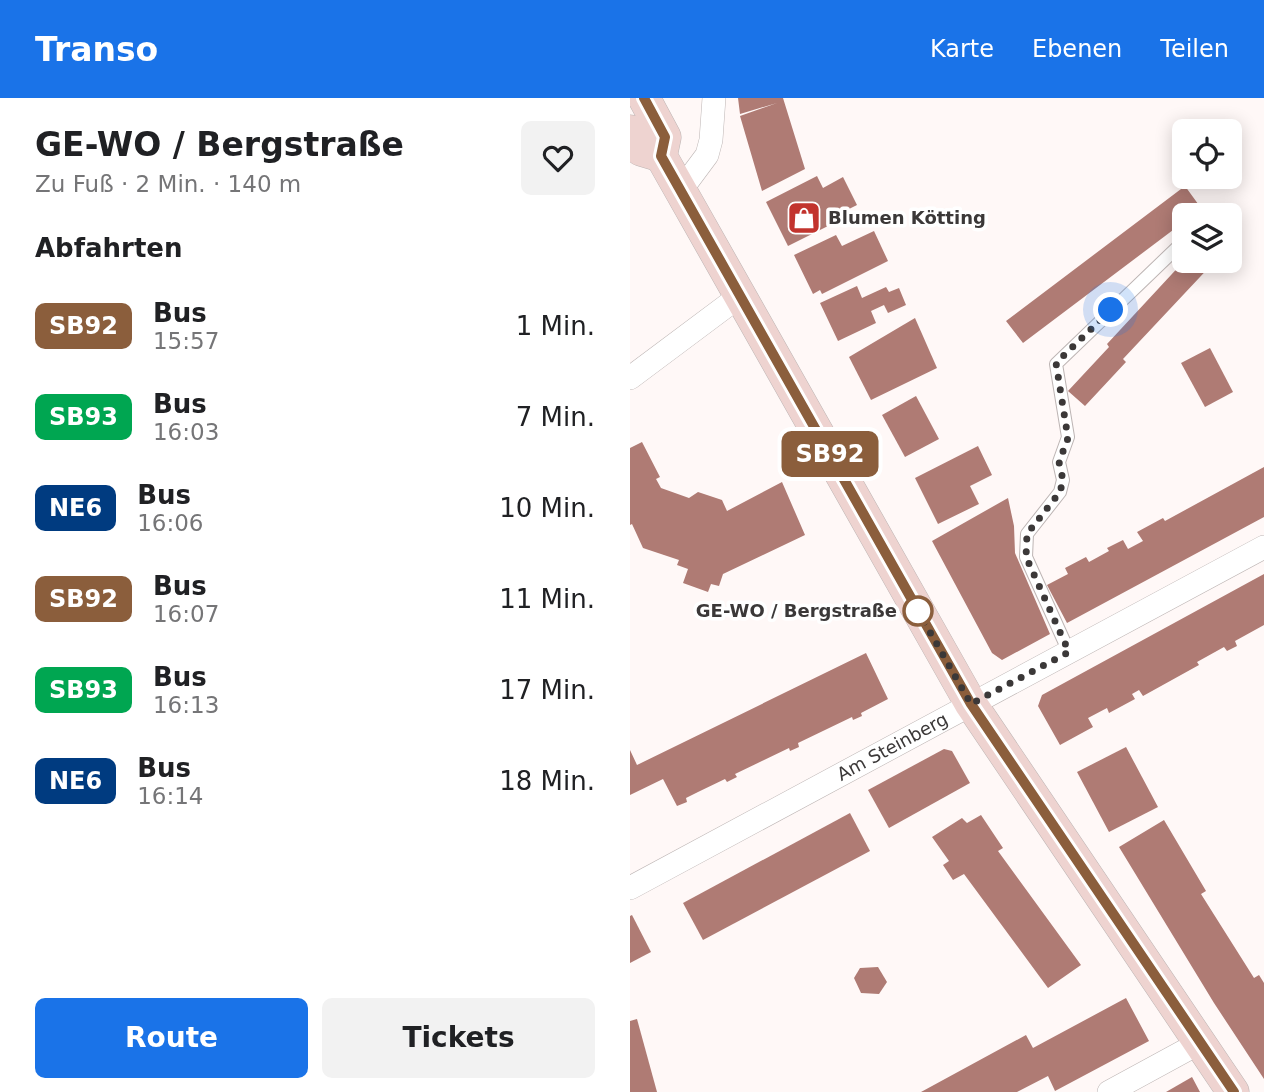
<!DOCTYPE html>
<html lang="de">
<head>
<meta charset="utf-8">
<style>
  :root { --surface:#fff; --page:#f2f2f2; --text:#202124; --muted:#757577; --accent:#1a73e8 }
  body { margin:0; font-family:"DejaVu Sans",sans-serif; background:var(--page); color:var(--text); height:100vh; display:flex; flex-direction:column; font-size:26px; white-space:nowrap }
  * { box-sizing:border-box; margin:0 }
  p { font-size:23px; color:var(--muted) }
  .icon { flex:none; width:38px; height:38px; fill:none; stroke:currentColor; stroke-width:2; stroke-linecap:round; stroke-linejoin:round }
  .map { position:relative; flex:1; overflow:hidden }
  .sheet { display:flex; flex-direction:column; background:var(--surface); width:630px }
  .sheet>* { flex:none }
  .badge { padding:0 14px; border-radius:10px; font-size:24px; line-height:46px }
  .buttons { position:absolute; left:542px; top:21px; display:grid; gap:14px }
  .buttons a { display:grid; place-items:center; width:70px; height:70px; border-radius:10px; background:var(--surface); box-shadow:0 4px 18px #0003; font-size:35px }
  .you { position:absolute; width:35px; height:35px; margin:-18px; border:5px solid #fff; border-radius:50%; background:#1a73e8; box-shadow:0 0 0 10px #1a73e833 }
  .map>.badge { position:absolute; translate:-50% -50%; box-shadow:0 0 0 4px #fff }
  h2 { padding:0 35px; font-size:26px; line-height:63px }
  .round { display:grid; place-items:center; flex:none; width:74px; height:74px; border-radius:10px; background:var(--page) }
  .head { display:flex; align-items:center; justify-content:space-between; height:119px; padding:0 35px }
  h1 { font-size:33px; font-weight:700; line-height:52px }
  .action { display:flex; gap:14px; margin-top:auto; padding:14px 35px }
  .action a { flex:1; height:80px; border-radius:10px; background:var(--accent); color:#fff; font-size:28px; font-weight:700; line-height:80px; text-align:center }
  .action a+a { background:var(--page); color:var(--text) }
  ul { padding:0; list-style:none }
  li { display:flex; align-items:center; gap:21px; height:91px; padding:0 35px }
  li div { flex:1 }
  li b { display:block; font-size:26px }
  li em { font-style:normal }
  li .badge { min-width:77px; font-weight:700; text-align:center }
  header { display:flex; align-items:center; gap:42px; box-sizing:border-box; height:98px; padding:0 35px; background:var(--accent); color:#fff }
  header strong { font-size:33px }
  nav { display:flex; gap:38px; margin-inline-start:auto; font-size:24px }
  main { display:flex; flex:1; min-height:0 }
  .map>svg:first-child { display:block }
  .building { fill:#af7b74 }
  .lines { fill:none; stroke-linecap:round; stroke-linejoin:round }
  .lane-casing { stroke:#bdb5b4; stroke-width:14 }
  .street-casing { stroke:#bdb5b4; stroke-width:24 }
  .secondary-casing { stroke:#bdb5b4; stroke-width:33 }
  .lane { stroke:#fff; stroke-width:12 }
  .street { stroke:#fff; stroke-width:23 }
  .secondary { stroke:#eed3d0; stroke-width:32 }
  .line-casing { stroke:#fff; stroke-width:16 }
  .line { stroke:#8b5e3c; stroke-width:10 }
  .walk { stroke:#3b3838; stroke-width:7; stroke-dasharray:0 12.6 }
  .stop-dot { fill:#fff; stroke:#8b5e3c; stroke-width:3.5 }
  .labels { text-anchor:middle; stroke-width:7; stroke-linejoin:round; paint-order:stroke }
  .poi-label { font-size:18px; font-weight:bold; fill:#3b3838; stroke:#fff; text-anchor:start }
  .stop-label { font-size:18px; font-weight:bold; fill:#3b3838; stroke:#fff; text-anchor:end }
  .street-label { font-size:18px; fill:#3b3838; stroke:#fff }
</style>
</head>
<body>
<header>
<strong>Transo</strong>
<nav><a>Karte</a><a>Ebenen</a><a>Teilen</a></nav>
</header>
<main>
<section class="sheet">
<div class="head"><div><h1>GE-WO / Bergstraße</h1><p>Zu Fuß · 2 Min. · 140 m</p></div><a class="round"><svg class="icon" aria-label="heart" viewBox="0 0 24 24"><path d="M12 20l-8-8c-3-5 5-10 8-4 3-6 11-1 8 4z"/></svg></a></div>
<h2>Abfahrten</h2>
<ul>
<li><span class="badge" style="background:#8b5e3c;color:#fff">SB92</span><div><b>Bus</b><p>15:57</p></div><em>1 Min.</em></li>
<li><span class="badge" style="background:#00a651;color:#fff">SB93</span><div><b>Bus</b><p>16:03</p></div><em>7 Min.</em></li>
<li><span class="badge" style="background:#003b80;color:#fff">NE6</span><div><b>Bus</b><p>16:06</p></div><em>10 Min.</em></li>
<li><span class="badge" style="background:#8b5e3c;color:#fff">SB92</span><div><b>Bus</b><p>16:07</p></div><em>11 Min.</em></li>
<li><span class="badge" style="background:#00a651;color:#fff">SB93</span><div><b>Bus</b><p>16:13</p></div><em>17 Min.</em></li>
<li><span class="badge" style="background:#003b80;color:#fff">NE6</span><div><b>Bus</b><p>16:14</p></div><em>18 Min.</em></li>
</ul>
<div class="action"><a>Route</a><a>Tickets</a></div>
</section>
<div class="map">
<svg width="634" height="994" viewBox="0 0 634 994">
  <rect width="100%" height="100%" fill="#fff8f7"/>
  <g class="building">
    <polygon points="108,0 153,0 175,71 132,93 110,18 147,5 110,16"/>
    <polygon points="187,78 193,90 213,79 227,107 215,113 218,118 158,148 136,104"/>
    <polygon points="555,88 571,110 562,117 555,117 555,123 393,245 376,223"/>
    <polygon points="244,133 258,163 192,196 190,192 183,196 164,157 206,137 212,148"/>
    <polygon points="554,163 585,163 493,261 496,264 455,308 438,293 479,249 477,246"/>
    <polygon points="227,188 232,200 256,189 259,194 269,190 276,207 258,215 254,207 241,213 246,225 208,243 190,205"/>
    <polygon points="285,220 307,270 241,302 219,259"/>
    <polygon points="580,250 603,294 575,309 551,265"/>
    <polygon points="286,298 309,341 275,359 252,317"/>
    <polygon points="12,344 30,379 26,381 31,390 59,400 68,394 92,402 97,413 152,384 175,437 93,476 89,488 81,486 78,494 53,485 58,471 47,467 49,462 13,450 2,426 0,427 0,350"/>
    <polygon points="348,348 362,377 340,388 349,406 308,426 285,380"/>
    <polygon points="634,369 634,419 437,525 417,487 438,476 435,470 456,459 459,464 479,453 477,450 493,442 498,451 513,443 507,434 533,420 535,423"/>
    <polygon points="378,400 384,428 385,455 420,536 372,562 362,555 302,443"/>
    <polygon points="634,476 634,527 605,543 607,548 597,553 594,549 567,564 569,567 513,598 509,592 502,596 505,601 479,615 477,610 458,620 463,629 430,647 408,608 412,597"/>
    <polygon points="236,555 258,601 231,615 232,618 223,622 222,619 168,645 169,649 160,653 159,650 105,676 107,679 97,684 95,681 68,694 56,700 57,704 47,708 33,681 0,697 0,652 7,667"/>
    <polygon points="496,649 528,709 479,734 447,674"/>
    <polygon points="314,651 322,653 340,685 259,730 238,692"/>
    <polygon points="220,715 240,753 73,842 53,805"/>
    <polygon points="351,717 373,750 368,753 451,867 418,890 334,776 323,782 313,767 319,763 302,739 332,720 337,725"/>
    <polygon points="534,722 576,793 571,796 624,880 629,877 634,885 634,981 584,905 489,749"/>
    <polygon points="2,817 21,854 0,865 0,818"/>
    <polygon points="248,869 257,884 249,896 231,895 224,880 230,870"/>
    <polygon points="496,900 519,943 425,993 418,978 387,994 291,994 396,937 403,950"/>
    <polygon points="7,921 27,994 0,994 0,923"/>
    <polygon points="562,979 570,994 536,994"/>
  </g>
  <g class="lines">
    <defs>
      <polyline id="lane" points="439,554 396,459 397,436 430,394 433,382 429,364 438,339 426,266 555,142"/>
      <g id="street">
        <polyline points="51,92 77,57 81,42 84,0"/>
        <polyline points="0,280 111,197"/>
        <path id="s1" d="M0,790L634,449"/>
        <polyline points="479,994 571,944"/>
      </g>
      <g id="secondary">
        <polyline points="14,0 35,39 31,58 341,606 603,994"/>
        <polyline points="0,33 11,52 31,58"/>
      </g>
    </defs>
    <use href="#lane" class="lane-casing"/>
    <use href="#street" class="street-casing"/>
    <use href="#secondary" class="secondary-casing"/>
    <use href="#lane" class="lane"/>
    <use href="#street" class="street"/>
    <use href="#secondary" class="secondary"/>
  </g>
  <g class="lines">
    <defs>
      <polyline id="line" points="14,0 35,39 31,58 341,606 604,994"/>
    </defs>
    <use href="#line" class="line-casing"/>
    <use href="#line" class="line"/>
    <polyline class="walk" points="288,513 341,606 439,554 396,459 397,436 430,394 433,382 429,364 438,340 426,265 481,212"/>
  </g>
  <defs>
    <symbol id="shop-square" viewBox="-11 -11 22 22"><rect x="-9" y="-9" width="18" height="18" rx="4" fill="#c2342e" stroke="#fff"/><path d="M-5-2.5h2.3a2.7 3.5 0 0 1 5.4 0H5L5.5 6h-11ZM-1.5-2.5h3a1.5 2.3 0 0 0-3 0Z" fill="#fff"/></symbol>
  </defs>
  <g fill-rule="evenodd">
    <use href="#shop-square" x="155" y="101" width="38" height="38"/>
  </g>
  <circle class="stop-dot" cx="288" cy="513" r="14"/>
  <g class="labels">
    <g class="poi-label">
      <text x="198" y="126">Blumen Kötting</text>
    </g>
    <g class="stop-label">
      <text x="267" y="519">GE-WO / Bergstraße</text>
    </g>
    <g class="street-label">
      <text dy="6" stroke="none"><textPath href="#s1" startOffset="298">Am Steinberg</textPath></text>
    </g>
  </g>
</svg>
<div class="buttons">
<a><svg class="icon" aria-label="locate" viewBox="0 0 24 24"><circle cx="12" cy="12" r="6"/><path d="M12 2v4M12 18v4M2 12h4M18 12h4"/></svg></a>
<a><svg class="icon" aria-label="layers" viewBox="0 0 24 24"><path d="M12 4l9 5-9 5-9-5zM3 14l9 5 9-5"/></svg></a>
</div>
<div class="you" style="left:481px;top:212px"></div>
<b class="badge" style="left:200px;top:356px;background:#8b5e3c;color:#fff">SB92</b>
</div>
</main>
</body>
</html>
